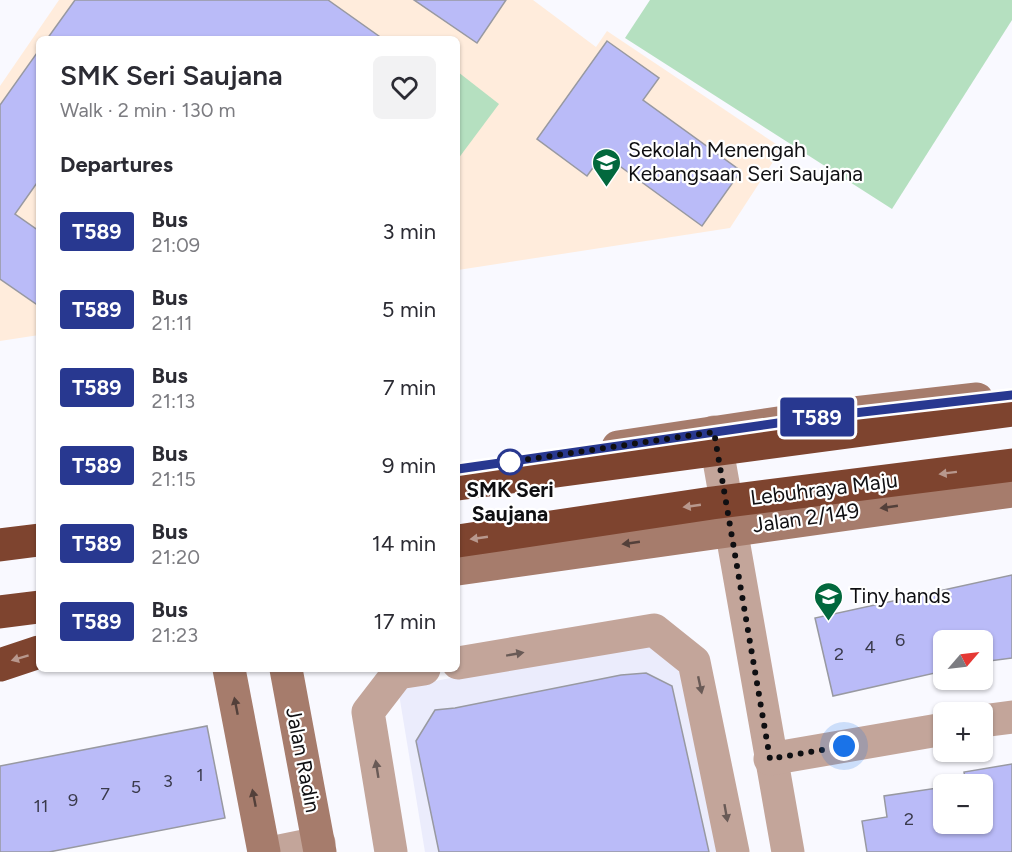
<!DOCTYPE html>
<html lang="en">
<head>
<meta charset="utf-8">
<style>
  :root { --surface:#fff; --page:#f2f2f3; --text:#2b2b33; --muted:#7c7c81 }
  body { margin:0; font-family:Figtree,sans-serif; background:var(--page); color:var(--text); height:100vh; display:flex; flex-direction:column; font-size:22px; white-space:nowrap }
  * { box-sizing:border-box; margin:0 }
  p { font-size:20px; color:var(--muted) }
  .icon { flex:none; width:33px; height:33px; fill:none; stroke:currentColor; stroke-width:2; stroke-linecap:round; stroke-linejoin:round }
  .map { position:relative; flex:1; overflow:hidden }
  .details { position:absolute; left:36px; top:36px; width:424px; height:636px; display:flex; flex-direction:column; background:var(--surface); border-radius:9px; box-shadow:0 2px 4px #0004 }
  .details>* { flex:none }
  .badge { padding:0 12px; border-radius:4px; font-size:21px; line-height:39px }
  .needle { width:39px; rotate:62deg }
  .fabs { position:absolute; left:933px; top:630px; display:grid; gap:12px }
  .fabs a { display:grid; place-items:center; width:60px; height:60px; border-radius:9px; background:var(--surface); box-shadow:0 2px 4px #0004; font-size:30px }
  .you { position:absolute; width:30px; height:30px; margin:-15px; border:4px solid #fff; border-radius:50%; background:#1a73e8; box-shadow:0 0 0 9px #1a73e833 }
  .map>.badge { position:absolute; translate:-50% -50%; box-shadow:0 0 0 3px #fff }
  h2 { padding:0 24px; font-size:22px; line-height:54px }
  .round { display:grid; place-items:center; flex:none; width:63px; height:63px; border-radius:9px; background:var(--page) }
  .summary { display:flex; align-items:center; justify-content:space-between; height:102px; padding:0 24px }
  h1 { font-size:28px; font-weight:600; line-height:45px }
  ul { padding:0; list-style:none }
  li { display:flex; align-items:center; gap:18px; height:78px; padding:0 24px }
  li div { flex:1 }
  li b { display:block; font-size:22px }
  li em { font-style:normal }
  li .badge { min-width:66px; font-weight:700; text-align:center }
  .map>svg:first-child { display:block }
  .built { fill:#ebecfc }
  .education { fill:#ffecdc }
  .green { fill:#b5e0c0 }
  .building { fill:#babbf8; stroke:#9899a1; stroke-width:1.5 }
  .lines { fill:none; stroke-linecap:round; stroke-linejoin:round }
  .street { stroke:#c3a59a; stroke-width:33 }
  .secondary { stroke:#a67c6c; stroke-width:33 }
  .highway { stroke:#7e442f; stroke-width:33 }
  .oneway { fill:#b8988d }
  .oneway2 { fill:#53403a }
  .oneway3 { fill:#695a56 }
  .line-casing { stroke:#fff; stroke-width:14 }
  .line { stroke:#283890; stroke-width:9 }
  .walk { stroke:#0f0f12; stroke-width:6; stroke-dasharray:0 10.8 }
  .stop-dot { fill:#fff; stroke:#283890; stroke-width:3 }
  .labels { text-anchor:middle; stroke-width:4.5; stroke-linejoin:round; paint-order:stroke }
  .number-label { font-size:18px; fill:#3a3a4c }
  .poi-label { font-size:21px; fill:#0f0f12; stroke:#fff; text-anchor:start }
  .street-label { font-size:21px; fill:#0f0f12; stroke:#fff }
  .stop-label { font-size:21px; font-weight:bold; fill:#0f0f12; stroke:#fff }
</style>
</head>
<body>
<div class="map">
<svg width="1012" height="852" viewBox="0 0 1012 852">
  <rect width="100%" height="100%" fill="#f9f9ff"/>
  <polygon class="built" points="646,641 687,668 720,852 425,852 398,688"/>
  <polygon class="education" points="59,0 533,0 596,47 607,31 782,148 730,228 458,270 458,39 39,39 39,335 0,341 0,86"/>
  <g class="green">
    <polygon points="650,0 1012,0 1012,20 892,209 625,38"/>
    <polygon points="458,72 499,104 458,159"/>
  </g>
  <g class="building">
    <polygon points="75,0 328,0 383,39 47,39"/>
    <polygon points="414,0 506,0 477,43"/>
    <polygon points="607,41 659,78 643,100 741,171 702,226 603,154 587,176 537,139"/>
    <polygon points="39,50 39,180 15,214 39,231 39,306 0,279 0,105"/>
    <polygon points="1012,575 1012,658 982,662 982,640 944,640 944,671 833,696 815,618"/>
    <polygon points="646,673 672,686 709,852 439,852 416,741 435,710 455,708 621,675"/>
    <polygon points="207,726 225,818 49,852 0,852 0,766"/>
    <polygon points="1012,764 1012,852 867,852 862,821 887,817 884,796 944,787 944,824 982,824 982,784 956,784 966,783 964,772"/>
  </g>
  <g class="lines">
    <g class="street">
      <polyline points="714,432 788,852"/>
      <polyline points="458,663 654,630 694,662 733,852"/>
      <polyline points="982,721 1012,717"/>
      <polyline points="770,759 944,729"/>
      <polyline points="275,852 319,843"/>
      <polyline points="391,852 368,712 398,673 424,669"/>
    </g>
    <g class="secondary">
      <polyline points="618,447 819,417 977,399"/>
      <polyline points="458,569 1012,491"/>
      <polyline points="229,669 264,852"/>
      <polyline points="286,669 320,852"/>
    </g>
    <g class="highway">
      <polyline points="458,484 1012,410"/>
      <polyline points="458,541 712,503 1012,465"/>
      <polyline points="0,545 39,540"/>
      <polyline points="0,612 39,607"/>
      <polyline points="0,665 39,652"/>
    </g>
  </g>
  <defs><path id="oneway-solid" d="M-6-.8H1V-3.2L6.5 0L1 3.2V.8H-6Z" transform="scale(1.5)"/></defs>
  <g class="oneway">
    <use href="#oneway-solid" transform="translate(948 473) rotate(173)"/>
    <use href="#oneway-solid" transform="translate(692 506) rotate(172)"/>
    <use href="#oneway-solid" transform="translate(479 538) rotate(172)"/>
    <use href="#oneway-solid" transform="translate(20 658) rotate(163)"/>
  </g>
  <g class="oneway2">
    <use href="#oneway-solid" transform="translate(889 507) rotate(172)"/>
    <use href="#oneway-solid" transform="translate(631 543) rotate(172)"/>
    <use href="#oneway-solid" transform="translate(236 706) rotate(-101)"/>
    <use href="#oneway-solid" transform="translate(254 798) rotate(-101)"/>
  </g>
  <g class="oneway3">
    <use href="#oneway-solid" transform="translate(515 654) rotate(-10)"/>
    <use href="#oneway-solid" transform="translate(700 685) rotate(78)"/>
    <use href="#oneway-solid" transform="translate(377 769) rotate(-99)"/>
    <use href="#oneway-solid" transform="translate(726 813) rotate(80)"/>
  </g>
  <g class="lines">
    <defs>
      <polyline id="line" points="458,469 819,417 1012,395"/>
    </defs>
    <use href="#line" class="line-casing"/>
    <use href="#line" class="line"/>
    <polyline class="walk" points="510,462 503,463 714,432 770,759 844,746"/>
  </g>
  <defs>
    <symbol id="school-pin" viewBox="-11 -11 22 30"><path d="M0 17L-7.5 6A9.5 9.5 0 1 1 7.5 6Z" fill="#02683d" stroke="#fff"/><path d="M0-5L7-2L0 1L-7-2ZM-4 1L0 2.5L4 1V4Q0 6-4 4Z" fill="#fff"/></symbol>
  </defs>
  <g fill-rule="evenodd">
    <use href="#school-pin" x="590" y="146" width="33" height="45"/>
    <use href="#school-pin" x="812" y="580" width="33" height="45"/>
  </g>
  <circle class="stop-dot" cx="510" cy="462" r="12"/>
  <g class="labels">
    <g class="number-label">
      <text x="900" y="646">6</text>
      <text x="870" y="653">4</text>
      <text x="839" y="660">2</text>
      <text x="200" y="781">1</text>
      <text x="168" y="787">3</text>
      <text x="136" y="793">5</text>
      <text x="105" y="800">7</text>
      <text x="73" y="806">9</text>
      <text x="41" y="812">11</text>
      <text x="909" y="825">2</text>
    </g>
    <g class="poi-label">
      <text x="628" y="157">Sekolah Menengah<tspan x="628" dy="24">Kebangsaan Seri Saujana</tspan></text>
      <text x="850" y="603">Tiny hands</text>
    </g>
    <g class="street-label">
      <text transform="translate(824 489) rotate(-7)" y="7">Lebuhraya Maju</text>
      <text transform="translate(806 518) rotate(-8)" y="7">Jalan 2/149</text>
      <text transform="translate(303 760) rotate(79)" y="7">Jalan Radin</text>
    </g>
    <g class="stop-label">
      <text x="510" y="497">SMK Seri<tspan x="510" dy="24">Saujana</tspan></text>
    </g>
  </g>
</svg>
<div class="fabs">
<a><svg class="needle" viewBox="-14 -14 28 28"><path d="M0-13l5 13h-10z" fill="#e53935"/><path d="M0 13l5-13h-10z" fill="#7c7c81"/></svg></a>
<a>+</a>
<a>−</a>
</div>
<div class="you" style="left:844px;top:746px"></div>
<b class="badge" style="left:817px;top:417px;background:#283890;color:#fff">T589</b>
<section class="details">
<div class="summary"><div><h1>SMK Seri Saujana</h1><p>Walk · 2 min · 130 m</p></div><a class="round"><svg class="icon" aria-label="heart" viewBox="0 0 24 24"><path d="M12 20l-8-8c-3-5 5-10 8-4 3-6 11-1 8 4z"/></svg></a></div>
<h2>Departures</h2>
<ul>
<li><span class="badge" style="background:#283890;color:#fff">T589</span><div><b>Bus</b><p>21:09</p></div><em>3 min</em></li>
<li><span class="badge" style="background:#283890;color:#fff">T589</span><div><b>Bus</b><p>21:11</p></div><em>5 min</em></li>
<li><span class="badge" style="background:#283890;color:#fff">T589</span><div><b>Bus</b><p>21:13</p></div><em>7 min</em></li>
<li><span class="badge" style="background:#283890;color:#fff">T589</span><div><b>Bus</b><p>21:15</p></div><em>9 min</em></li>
<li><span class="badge" style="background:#283890;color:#fff">T589</span><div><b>Bus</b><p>21:20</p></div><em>14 min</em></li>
<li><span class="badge" style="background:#283890;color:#fff">T589</span><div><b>Bus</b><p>21:23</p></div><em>17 min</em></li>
</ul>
</section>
</div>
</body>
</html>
